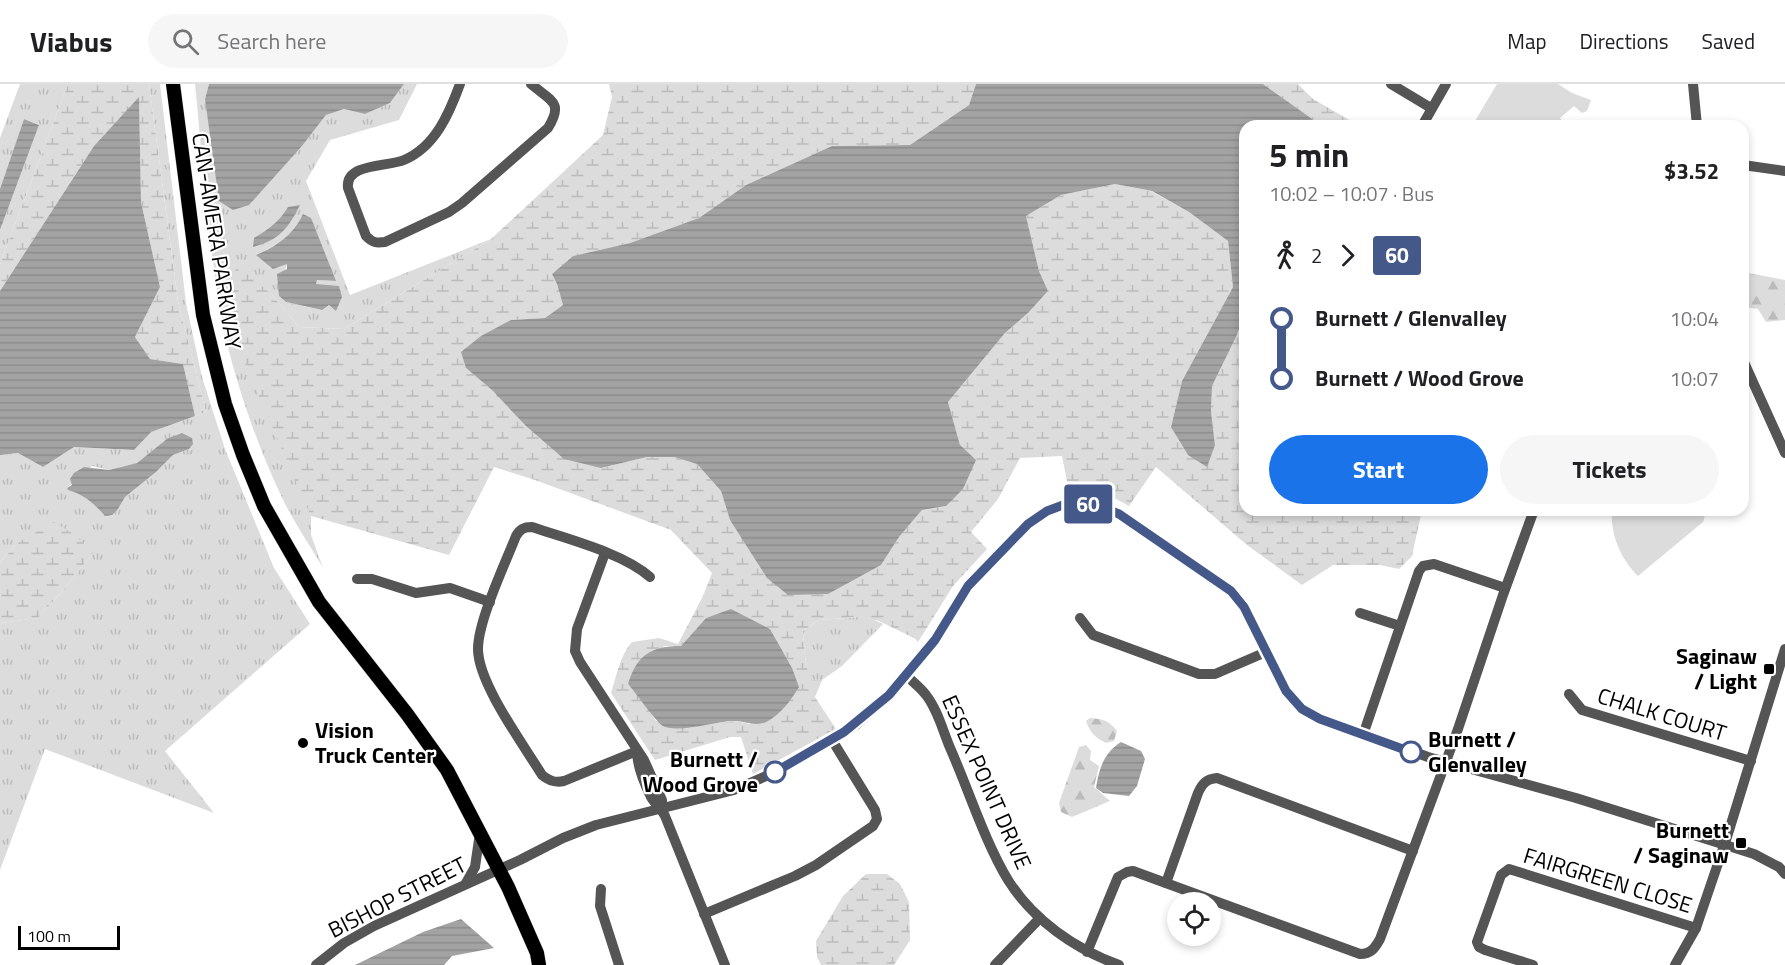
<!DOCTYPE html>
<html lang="en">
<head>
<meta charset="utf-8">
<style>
  :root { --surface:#fff; --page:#f6f6f6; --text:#202124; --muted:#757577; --line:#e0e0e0; --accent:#1a73e8 }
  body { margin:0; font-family:"Titillium Web",sans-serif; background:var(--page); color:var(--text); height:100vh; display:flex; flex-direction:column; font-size:22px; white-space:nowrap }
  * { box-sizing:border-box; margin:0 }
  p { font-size:20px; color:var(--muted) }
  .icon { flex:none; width:33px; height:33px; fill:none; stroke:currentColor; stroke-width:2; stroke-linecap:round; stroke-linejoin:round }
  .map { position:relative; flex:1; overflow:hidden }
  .panel { position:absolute; left:1239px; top:36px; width:510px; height:396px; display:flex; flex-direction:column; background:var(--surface); border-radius:18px; box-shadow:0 3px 9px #0003 }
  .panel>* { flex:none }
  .badge { padding:0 12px; border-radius:4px; font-size:21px; line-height:39px }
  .controls { position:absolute; left:1167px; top:808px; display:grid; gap:12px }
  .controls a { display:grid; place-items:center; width:54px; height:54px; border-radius:50%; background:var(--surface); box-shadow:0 3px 9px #0003; font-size:30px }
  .scale { position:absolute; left:18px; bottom:15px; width:102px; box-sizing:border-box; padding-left:6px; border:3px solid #000; border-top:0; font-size:16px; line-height:21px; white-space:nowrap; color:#000; -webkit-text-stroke:4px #fff; paint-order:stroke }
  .map>.badge { position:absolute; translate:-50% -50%; box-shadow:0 0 0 3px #fff }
  .legs { display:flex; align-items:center; gap:9px; height:66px; padding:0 30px; font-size:20px }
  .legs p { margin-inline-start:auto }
  .head { display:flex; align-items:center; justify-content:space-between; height:102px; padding:0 30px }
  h1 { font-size:33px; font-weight:700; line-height:45px }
  .button { display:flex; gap:12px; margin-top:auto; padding:12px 30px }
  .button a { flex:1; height:69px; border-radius:36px; background:var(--accent); color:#fff; font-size:24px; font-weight:700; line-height:69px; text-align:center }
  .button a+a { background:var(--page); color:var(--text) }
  ul { padding:0 30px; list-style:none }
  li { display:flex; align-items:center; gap:21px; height:60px; font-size:22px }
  li i { display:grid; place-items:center; width:9px; height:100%; margin:0 8px; background:currentColor }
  li i::after { content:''; width:15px; height:15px; margin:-8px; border:4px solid; border-radius:50%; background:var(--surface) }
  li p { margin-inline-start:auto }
  li:first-child i { background:linear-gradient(#0000 50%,currentColor 0) }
  li:last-child i { background:linear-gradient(currentColor 50%,#0000 0) }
  header { display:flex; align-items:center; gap:36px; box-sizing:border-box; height:84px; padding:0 30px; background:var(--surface); border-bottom:2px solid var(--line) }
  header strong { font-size:28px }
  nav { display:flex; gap:33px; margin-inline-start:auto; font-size:21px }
  .search { width:420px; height:54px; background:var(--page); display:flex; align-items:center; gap:15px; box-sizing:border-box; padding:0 21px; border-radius:33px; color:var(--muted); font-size:22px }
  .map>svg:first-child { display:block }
  .grass { fill:url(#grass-tufts); fill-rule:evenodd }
  .forest { fill:url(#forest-firs) }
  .wetland { fill:url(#wetland-marsh); fill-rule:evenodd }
  .park { fill:#dcdcdc }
  .water { fill:url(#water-rules) }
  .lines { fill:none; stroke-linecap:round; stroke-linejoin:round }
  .major-casing { stroke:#dbdbdb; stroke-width:15 }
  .minor { stroke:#555; stroke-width:10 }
  .major { stroke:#000; stroke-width:14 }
  .line-1-casing { stroke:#fff; stroke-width:14 }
  .line-1 { stroke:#44588a; stroke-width:9 }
  .poi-dot { fill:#000; stroke:#fff; stroke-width:2 }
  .stop-1-dot { fill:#fff; stroke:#44588a; stroke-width:3 }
  .labels { text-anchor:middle; stroke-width:4.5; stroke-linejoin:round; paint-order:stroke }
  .street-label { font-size:22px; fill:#000; stroke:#fff }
  .poi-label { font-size:22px; font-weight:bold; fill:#000; stroke:#fff; text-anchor:end }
  .stop-label { font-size:22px; font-weight:bold; fill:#000; stroke:#fff; text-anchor:start }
</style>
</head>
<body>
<header>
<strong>Viabus</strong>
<div class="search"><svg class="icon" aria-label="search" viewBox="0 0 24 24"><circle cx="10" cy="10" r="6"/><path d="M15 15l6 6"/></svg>Search here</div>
<nav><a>Map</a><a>Directions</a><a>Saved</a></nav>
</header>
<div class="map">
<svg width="1785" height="881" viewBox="0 0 1785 881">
  <defs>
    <pattern id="grass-tufts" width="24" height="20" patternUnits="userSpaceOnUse" patternTransform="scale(1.5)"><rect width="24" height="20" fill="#dcdcdc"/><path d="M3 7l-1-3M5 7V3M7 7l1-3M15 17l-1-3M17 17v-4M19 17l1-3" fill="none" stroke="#bbb"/></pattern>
    <pattern id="forest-firs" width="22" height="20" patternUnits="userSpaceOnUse" patternTransform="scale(1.5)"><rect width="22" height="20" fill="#dcdcdc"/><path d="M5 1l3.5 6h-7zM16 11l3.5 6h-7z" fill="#bbb"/></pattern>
    <pattern id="wetland-marsh" width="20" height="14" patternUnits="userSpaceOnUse" patternTransform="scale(1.5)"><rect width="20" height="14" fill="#dcdcdc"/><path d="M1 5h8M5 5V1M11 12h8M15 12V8" fill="none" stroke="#bbb"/></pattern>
    <pattern id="water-rules" width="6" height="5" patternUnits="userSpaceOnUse" patternTransform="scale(1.5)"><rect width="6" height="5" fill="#a3a3a3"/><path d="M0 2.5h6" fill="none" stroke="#8b8b8b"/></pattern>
  </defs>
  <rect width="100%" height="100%" fill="#fff"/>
  <g class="grass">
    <polygon points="20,0 68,0 0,180 0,146 39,41 24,35 0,105 0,54"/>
    <path d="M149,0H160L186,219L202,293L225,365L274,484L310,540L165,667L214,729L45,665L0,786V539L38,534L66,503L93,469L19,458L0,478V371L18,369L43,383L74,363L134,366L150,348L206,328L178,217ZM182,349L192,355L189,365L173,371L156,388L125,413L118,425L105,432C93,419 85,411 69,406L67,404L92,382L109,386L137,379L168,354Z"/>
    <path d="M195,0H209L205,15L279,86L302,62L326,31L344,25L365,30L390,19L404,0H417L399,36L330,56L306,97L350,211L491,155L344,245L299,243L272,211L311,432V451L323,484C308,458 290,433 278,405C259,364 240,311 229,267C209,180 204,89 195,0ZM303,130L335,197L317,196L316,200L336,226L329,221L321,226L286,218L279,212L287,180L256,171C277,161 293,151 303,130Z"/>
    <polygon points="859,533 872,535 883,540 842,582 822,596 812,597 806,582 803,547 819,536"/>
  </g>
  <g class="forest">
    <polygon points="1743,188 1785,196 1785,236 1766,238 1758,225 1743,223"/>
    <path d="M1090,634C1103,635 1108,636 1117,647L1114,657L1106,659C1095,654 1090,648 1086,637Z"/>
    <polygon points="1086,661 1091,667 1090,676 1099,682 1094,703 1110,717 1072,733 1061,728 1059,719 1079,663"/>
  </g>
  <g class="wetland">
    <polygon points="68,0 149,0 178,217 206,328 195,332 183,280 150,275 135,253 160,203 141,118 139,14 94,62 0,207 0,180"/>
    <path d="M609,0H976L969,21L910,61L832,62L746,101L699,134L630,159L573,172L552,190L557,200L563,221L545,234L511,236L466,284L493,307L601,384L647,373H674L697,380L721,407L730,436L881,481L899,453L922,426L946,422L960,361L948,318L1005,249L1029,228L1048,207L1039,187L1026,132L1061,111L1115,100L1151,107L1189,128L1228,157L1233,203L1182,297L1171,343L1215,361L1211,327L1212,302L1236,253L1245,230V426H1422L1412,472L1399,485L1380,481H1333L1302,501L1247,461L1156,383L1129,422L1105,409L1070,412L1062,372L1020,374L998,415L971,448L987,465L953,502L918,558L914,554L879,537L859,533L819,536L803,547L806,582L812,596H822L815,613L836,645L753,690L741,653H730L655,676L611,609C617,591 619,573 632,558L659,554L678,560L703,512L712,489L671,446L535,396L494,383L449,471L311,432L242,273L232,214L236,179L272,211L299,243L344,245L491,155L603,51L612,13ZM723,529L770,545L779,563L750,640L736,637L716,639L656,637L647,622L628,600L664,562H681L706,534Z"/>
    <polygon points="1263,0 1298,0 1313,15 1360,42 1322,42"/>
    <polygon points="54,438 75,451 93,469 66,503 38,534 0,539 0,478 19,458"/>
    <polygon points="866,790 887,790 900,800 909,818 910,856 894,881 821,881 817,873 816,857 843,812"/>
  </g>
  <g class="park">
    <polygon points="1497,0 1558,0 1572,9 1591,16 1587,27 1582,29 1574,22 1560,34 1566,42 1472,42"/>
    <path d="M1612,426H1700L1705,431L1703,438L1638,492C1621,476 1610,450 1612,426Z"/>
  </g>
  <g class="water">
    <polygon points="209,0 404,0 390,19 365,30 344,25 326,31 302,62 249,121 233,126 219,117 205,15"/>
    <polygon points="976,0 1263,0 1322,42 1245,42 1245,230 1236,253 1212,302 1211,327 1215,361 1207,383 1188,371 1171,343 1182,297 1233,203 1228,157 1189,128 1152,107 1115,100 1061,111 1026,132 1039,187 1048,207 1029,228 1005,249 948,318 960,361 976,376 963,405 946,422 922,426 899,453 881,481 828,510 788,511 767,494 730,436 721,407 697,380 674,373 647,373 601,384 564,375 526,342 493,307 466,284 461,268 481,252 511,236 545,234 563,221 557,200 552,190 573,172 630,159 699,134 746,101 832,62 910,61 969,21"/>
    <polygon points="139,13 141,118 160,203 135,253 150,275 183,280 195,332 151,348 134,366 74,363 43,383 18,369 0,371 0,207 94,62"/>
    <polygon points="24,35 39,41 0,146 0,105"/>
    <path d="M300,121C288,145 279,156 253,163L254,154C269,145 279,138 288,123Z"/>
    <path d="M303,130L311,134L336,197L317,196L316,200L339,202L342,213L336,227L329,221L322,226L286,218L279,212L277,190L287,185V180L273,185L256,171C277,162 293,151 303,130Z"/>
    <path d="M182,349L192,354L193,360L189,365L173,371L156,388L125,413L118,425L112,431L105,432C93,419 85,411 68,406L67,404L72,401L70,395L74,389L84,383L109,386L137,379L168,354Z"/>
    <path d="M731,525L770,545L792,584L799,603C791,616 781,630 768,637C758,643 747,638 737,637C716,636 681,650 663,642C657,639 635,608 628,600C637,571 651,562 681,562L706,534Z"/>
    <path d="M1121,658L1141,667L1145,675L1137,702L1129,712L1103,709L1096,704C1099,684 1104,669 1121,658Z"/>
    <polygon points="461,835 494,864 452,872 444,881 355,881 423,848"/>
  </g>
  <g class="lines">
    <defs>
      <polyline id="major" points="173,0 203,231 225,320 243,371 264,422 319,518 407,630 447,686 508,803 537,869 539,881"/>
    </defs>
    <use href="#major" class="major-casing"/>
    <g class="minor">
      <path d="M460,0C449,30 435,63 404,76C387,83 345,79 348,104L366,152C373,159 376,159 385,158L449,128L462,119L548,44C564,18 551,17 531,0"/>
      <polyline points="1391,0 1431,24"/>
      <polyline points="1693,0 1697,42"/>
      <polyline points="1422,42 1446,0"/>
      <polyline points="1743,81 1785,87"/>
      <polyline points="1743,276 1785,369"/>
      <polyline points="605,469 577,545 575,567 580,578 644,676 662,716 662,725"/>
      <polyline points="357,495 372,495 416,509 450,504 490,518"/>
      <polyline points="1360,529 1400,542"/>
      <polyline points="1080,534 1093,551 1199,590 1215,590 1266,568"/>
      <path d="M907,592C913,598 921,604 926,611C938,626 943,648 951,666C969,707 985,758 1008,796C1033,836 1075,865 1119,881"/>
      <polyline points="1569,610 1582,626 1751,677"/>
      <polyline points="1363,651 1419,487 1423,482 1434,480 1505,504"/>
      <path d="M637,667L564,697C555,699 549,697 542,691C523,660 478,599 478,565C478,537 505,480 516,452C520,445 524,443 532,443C567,455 623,469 650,493"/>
      <path d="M637,667C637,682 644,699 651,713C655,720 661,724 665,732L725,881"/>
      <polyline points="466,799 475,783 480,749"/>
      <path d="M1166,799L1198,709C1202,700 1206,695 1217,694L1413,767"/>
      <polyline points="601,805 600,822 619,881"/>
      <polyline points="704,830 795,792 816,781 873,742 877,735 875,726 832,656"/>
      <path d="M1087,868L1118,793L1127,788L1133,787L1360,870C1371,870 1375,864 1380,855L1458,645L1503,511L1534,426"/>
      <polyline points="316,881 344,859 374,842 520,776 563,754 596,741 734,706 771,690 832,656 856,641 889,611 935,556 968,502 1028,440 1047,427 1063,421 1084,419 1109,426 1119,430 1231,507 1244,523 1286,607 1294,618 1310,630 1428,673 1576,714 1754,770 1779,783 1785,790"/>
      <polyline points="995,881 1040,834"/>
      <polyline points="1533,881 1485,866 1479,863 1477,858 1501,791 1509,785 1696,844"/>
      <polyline points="1675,881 1696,844 1727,753 1785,565"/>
    </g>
    <use href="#major" class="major"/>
  </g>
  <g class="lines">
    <defs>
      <polyline id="line-1" points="775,688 844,648 889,611 935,556 968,502 1028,440 1047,427 1063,421 1084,419 1109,426 1119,430 1231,507 1244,523 1286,607 1302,625 1320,635 1411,668"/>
    </defs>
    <use href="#line-1" class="line-1-casing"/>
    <use href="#line-1" class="line-1"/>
  </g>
  <g class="poi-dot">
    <rect x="1763" y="579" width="12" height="12" rx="3"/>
    <circle cx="303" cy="659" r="6"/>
    <rect x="1735" y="753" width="12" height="12" rx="3"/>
  </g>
  <g class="stop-1-dot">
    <circle cx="1411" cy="668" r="10"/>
    <circle cx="775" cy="688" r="10"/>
  </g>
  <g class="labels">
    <g class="street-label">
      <text transform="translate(217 157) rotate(81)" y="8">CAN-AMERA PARKWAY</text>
      <text transform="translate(1662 630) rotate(17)" y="8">CHALK COURT</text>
      <text transform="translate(987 698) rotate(66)" y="8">ESSEX POINT DRIVE</text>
      <text transform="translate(1608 796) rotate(17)" y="8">FAIRGREEN CLOSE</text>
      <text transform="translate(397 813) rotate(-27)" y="8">BISHOP STREET</text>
    </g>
    <g class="poi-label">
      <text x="1757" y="580">Saginaw<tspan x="1757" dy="25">/ Light</tspan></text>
      <text x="315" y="654" text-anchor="start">Vision<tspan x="315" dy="25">Truck Center</tspan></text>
      <text x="1729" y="754">Burnett<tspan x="1729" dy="25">/ Saginaw</tspan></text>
    </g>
    <g class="stop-label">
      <text x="1428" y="663">Burnett /<tspan x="1428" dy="25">Glenvalley</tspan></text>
      <text x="758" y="683" text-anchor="end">Burnett /<tspan x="758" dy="25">Wood Grove</tspan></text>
    </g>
  </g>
</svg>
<div class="controls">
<a><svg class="icon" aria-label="locate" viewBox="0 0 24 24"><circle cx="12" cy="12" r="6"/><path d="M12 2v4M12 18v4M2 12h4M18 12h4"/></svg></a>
</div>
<div class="scale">100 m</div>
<b class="badge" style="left:1088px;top:420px;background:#44588a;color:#fff">60</b>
<section class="panel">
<div class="head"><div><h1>5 min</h1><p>10:02 – 10:07 · Bus</p></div><b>$3.52</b></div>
<div class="legs"><svg class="icon" aria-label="walk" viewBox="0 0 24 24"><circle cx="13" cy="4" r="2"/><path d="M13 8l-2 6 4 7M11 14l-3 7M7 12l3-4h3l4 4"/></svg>2<svg class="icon" aria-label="forward" viewBox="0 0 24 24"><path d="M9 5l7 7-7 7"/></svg><b class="badge" style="background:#44588a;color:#fff">60</b></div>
<ul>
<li><i style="color:#44588a"></i><b>Burnett / Glenvalley</b><p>10:04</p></li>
<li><i style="color:#44588a"></i><b>Burnett / Wood Grove</b><p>10:07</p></li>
</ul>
<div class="button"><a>Start</a><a>Tickets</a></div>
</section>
</div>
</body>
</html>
